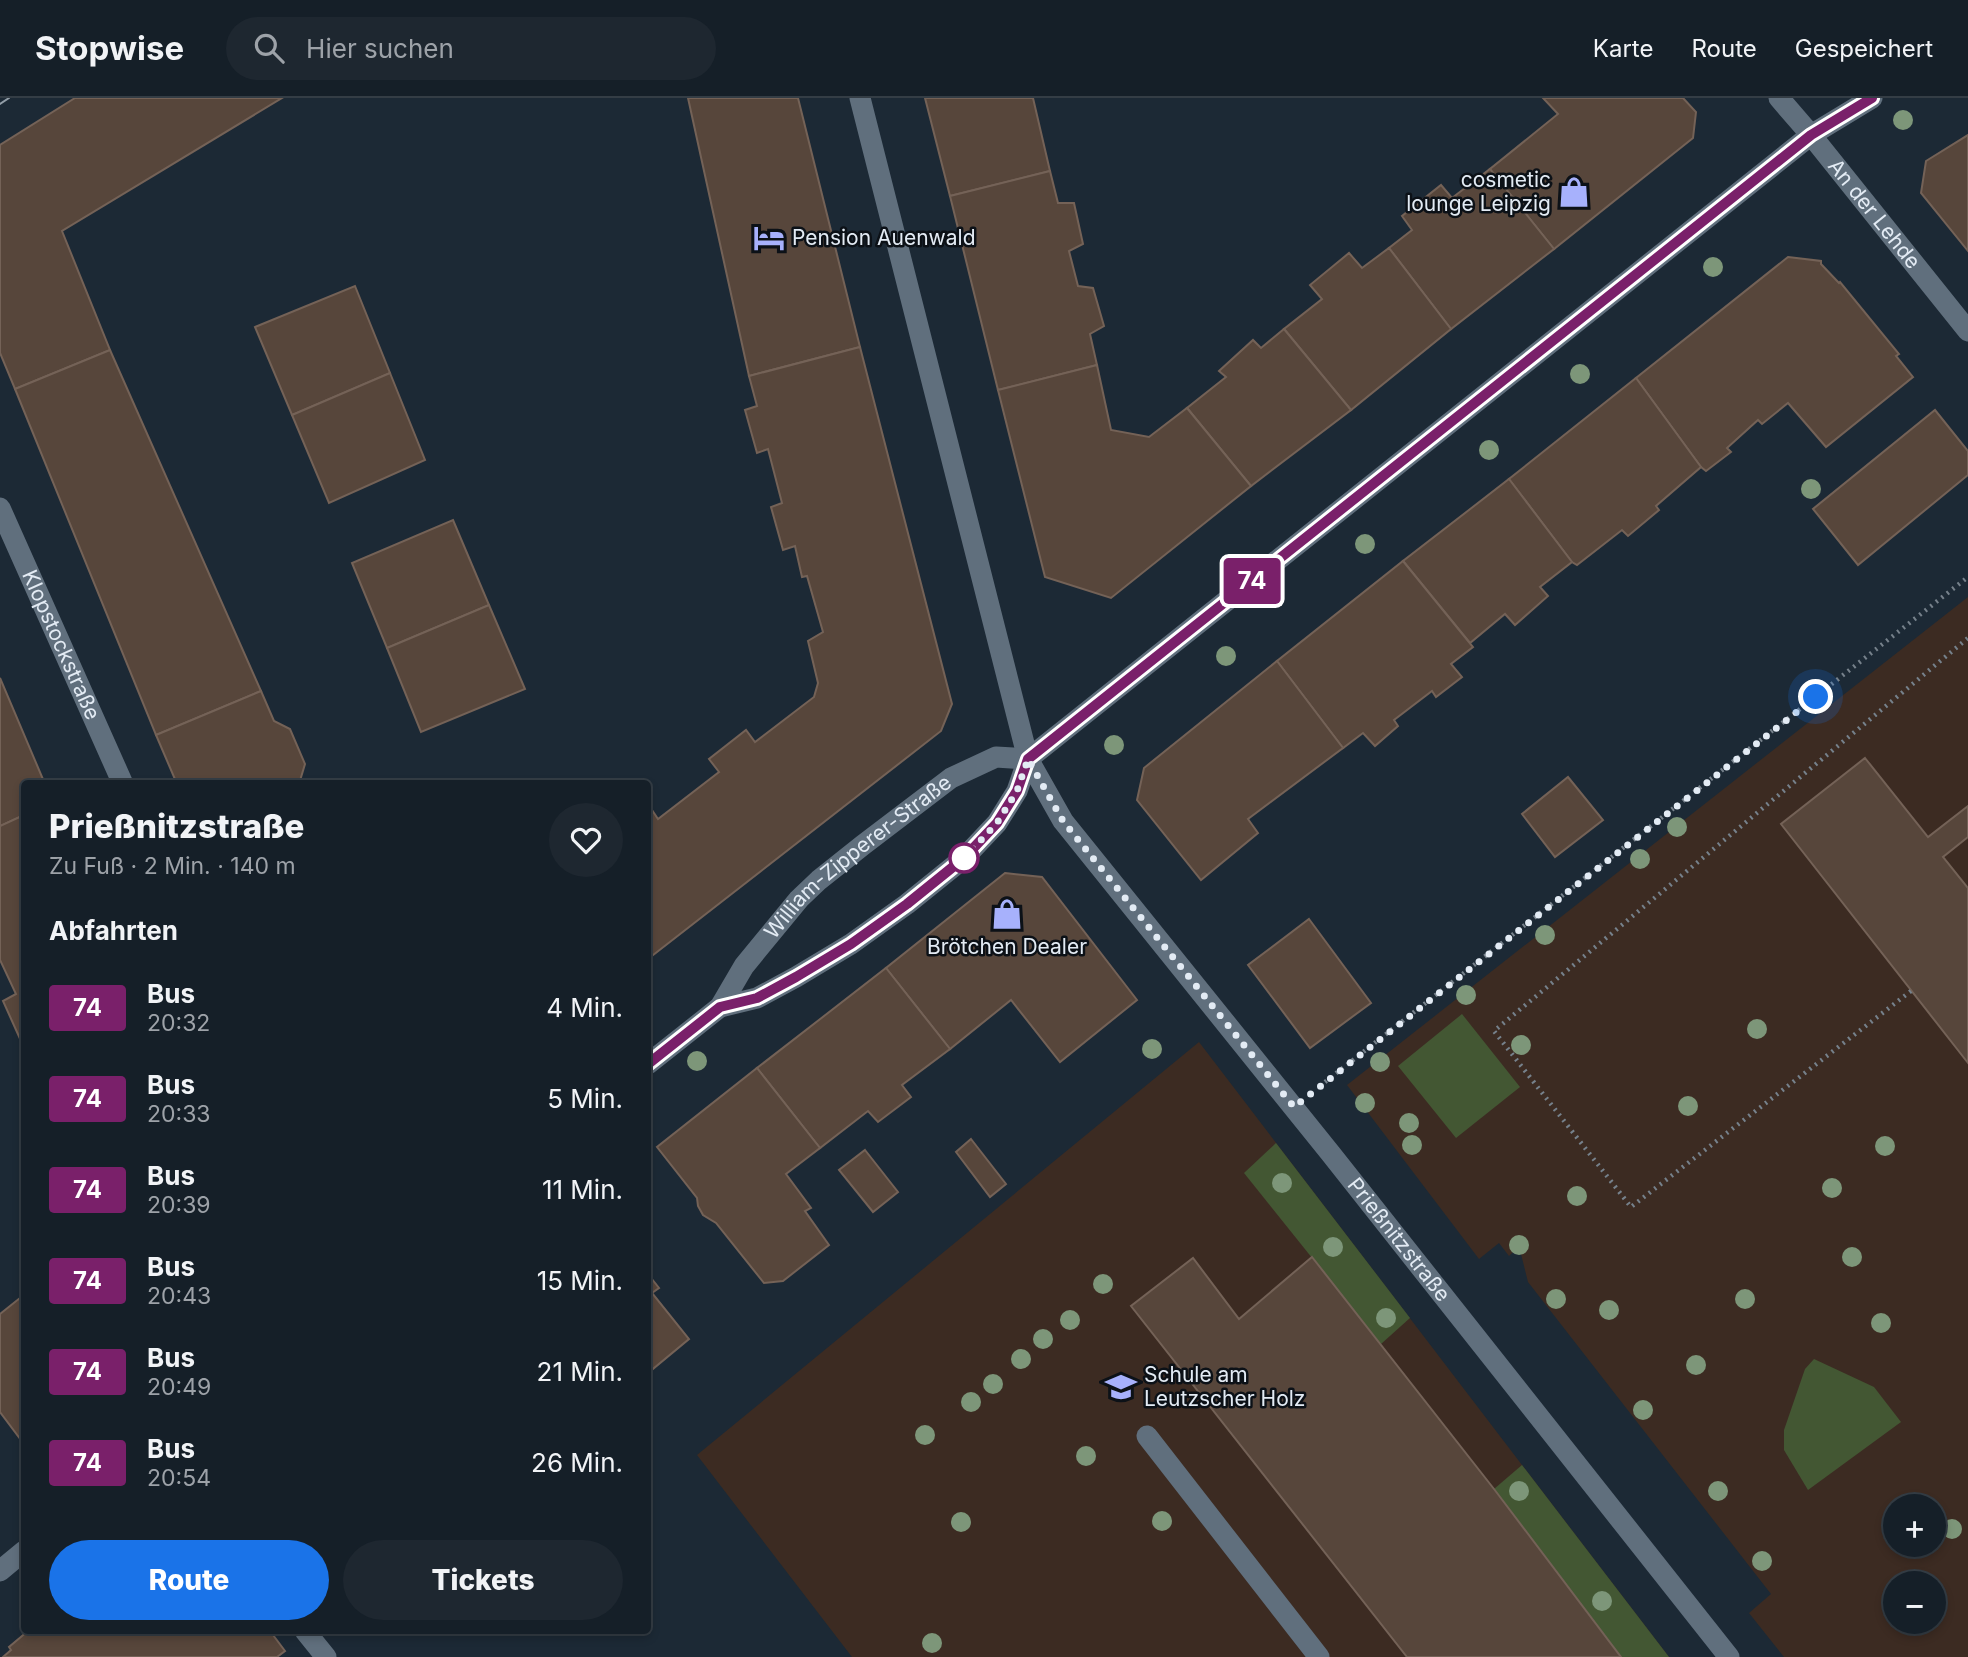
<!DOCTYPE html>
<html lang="de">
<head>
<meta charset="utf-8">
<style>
  :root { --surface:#151f28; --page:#1e2730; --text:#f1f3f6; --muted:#9da2a8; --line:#343d45; --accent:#1a73e8 }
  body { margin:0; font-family:Inter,sans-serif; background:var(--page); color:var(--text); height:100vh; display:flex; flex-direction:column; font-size:26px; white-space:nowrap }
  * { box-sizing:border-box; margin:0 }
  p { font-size:23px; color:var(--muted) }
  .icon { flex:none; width:38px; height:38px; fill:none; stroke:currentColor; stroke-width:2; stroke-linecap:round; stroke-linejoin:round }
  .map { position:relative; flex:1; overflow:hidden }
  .side { position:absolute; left:21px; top:682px; width:630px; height:854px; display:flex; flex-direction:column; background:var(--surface); border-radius:7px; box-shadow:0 4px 10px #0003,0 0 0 2px var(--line) }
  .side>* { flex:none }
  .badge { padding:0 14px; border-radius:5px; font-size:24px; line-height:46px }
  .buttons { position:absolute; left:1883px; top:1396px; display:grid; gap:14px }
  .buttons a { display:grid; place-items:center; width:63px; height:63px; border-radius:50%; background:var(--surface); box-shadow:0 4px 10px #0003,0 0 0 2px var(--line); font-size:35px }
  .you { position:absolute; width:35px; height:35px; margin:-18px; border:5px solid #fff; border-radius:50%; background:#1a73e8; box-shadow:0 0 0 10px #1a73e833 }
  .map>.badge { position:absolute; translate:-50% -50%; box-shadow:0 0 0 4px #fff }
  h2 { padding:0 28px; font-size:26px; line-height:63px }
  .round { display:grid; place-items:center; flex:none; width:74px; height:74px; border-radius:37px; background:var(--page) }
  .summary { display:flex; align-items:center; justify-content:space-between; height:119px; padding:0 28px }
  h1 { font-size:33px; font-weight:800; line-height:52px }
  .button { display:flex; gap:14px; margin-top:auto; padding:14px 28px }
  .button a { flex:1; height:80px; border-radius:42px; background:var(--accent); color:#fff; font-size:28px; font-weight:800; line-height:80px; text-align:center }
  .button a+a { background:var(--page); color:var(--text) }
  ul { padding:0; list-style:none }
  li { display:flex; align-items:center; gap:21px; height:91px; padding:0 28px }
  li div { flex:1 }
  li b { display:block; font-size:26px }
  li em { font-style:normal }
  li .badge { min-width:77px; font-weight:700; text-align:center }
  header { display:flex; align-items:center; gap:42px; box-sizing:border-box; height:98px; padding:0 35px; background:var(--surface); border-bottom:2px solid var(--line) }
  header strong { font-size:33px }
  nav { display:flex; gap:38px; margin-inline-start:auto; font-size:24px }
  .search { width:490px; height:63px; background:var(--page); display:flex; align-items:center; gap:18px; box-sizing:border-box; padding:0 24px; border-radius:38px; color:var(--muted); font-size:26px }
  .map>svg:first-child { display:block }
  .education { fill:#3c2b22; fill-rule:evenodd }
  .green { fill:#435733 }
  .building { fill:#57463b; stroke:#746257; stroke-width:2 }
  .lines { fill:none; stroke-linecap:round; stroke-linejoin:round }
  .path { stroke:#76818b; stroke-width:4.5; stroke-dasharray:2 5; stroke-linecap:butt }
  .minor { stroke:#606f7d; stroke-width:21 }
  .tram { stroke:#929da7; stroke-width:2 }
  .tree { fill:#7d9679 }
  .line-casing { stroke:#fff; stroke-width:16 }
  .line { stroke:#7a206a; stroke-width:10 }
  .walk { stroke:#e3ebf4; stroke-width:7; stroke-dasharray:0 12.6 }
  .stop-dot { fill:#fff; stroke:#7a206a; stroke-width:3.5 }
  .labels { text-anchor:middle; stroke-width:5; stroke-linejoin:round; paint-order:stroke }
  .poi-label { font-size:21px; fill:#e3ebf4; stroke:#0c1117; text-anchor:start }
  .street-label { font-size:21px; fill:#e3ebf4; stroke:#0c1117 }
</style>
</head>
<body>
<header>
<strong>Stopwise</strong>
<div class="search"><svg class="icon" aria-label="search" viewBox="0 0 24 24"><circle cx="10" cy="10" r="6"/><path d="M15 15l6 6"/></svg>Hier suchen</div>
<nav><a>Karte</a><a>Route</a><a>Gespeichert</a></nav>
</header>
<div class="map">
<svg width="1968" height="1559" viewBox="0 0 1968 1559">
  <rect width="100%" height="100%" fill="#1c2935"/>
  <g class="education">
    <path d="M1968,499V1559H1784L1749,1515L1771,1496L1528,1184L1519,1148L1509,1158L1499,1145L1479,1161L1347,987ZM1895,1409H1934V1447H1895ZM1895,1486H1934V1524H1895Z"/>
    <polygon points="1199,944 1522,1367 1669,1559 852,1559 697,1357"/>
  </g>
  <g class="green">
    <polygon points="1462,916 1520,989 1456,1040 1398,968"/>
    <polygon points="1276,1045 1410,1220 1381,1246 1244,1075"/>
    <polygon points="1814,1261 1874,1289 1901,1324 1808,1392 1784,1352 1784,1332 1805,1271"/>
    <polygon points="1522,1367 1669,1559 1621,1559 1494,1391"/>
  </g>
  <g class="building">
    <polygon points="75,0 282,0 62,133 110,252 15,291 0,255 0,47"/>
    <polygon points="688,0 798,0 860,249 749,278"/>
    <polygon points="925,0 1033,0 1050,73 950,98"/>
    <polygon points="1543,0 1683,0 1696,14 1693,40 1554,151 1490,71 1558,16"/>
    <polygon points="1968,37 1968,153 1921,95 1926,63"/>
    <polygon points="1490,71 1554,151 1451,231 1389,150 1412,132 1402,118 1441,87 1452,100"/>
    <polygon points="1050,73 1058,105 1074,105 1083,146 1069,153 1078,188 1093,190 1104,228 1090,236 1097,267 998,292 950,98"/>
    <polygon points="1389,150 1451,231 1351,312 1284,231 1322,201 1310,187 1349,155 1362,170"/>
    <polygon points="1788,159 1821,163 1821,166 1839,185 1840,184 1899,256 1896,258 1913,279 1826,349 1788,305 1762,326 1758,322 1727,350 1731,354 1706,373 1701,369 1636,280"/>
    <polygon points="355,188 390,275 292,317 255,229"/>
    <polygon points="1284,231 1351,312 1251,388 1187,310 1226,279 1219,273 1253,242 1261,250"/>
    <polygon points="860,249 952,606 941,633 648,861 648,710 650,709 658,721 719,674 709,661 746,632 755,644 814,599 818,585 808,543 823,534 807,478 802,479 795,448 783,452 771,409 782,405 768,351 757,355 745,312 757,308 749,278"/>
    <polygon points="110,252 261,593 156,637 15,291"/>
    <polygon points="1097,267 1111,332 1149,339 1187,310 1251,388 1111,500 1045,479 998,292"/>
    <polygon points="390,275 425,362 329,405 292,317"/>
    <polygon points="1636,280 1701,369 1656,408 1659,412 1628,438 1622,432 1577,467 1572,464 1509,381"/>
    <polygon points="1935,312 1968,353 1968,377 1858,467 1813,411"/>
    <polygon points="1509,381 1572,464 1540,489 1548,498 1515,527 1505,516 1470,545 1403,463"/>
    <polygon points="453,422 489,507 387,550 352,465"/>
    <polygon points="1403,463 1473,549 1451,566 1462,579 1436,599 1432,593 1394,622 1398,628 1375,648 1363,635 1343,650 1277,563"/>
    <polygon points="489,507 525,591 421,634 387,550"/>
    <polygon points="1277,563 1343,650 1248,721 1258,735 1201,782 1137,702 1144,670"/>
    <polygon points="0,580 45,686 24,686 24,717 0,728"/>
    <polygon points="261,593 274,623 290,631 305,666 299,686 177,686 156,637"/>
    <polygon points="1865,660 1928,739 1968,708 1968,739 1943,759 1968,790 1968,965 1781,726"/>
    <polygon points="1568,679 1603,722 1555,759 1522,716"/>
    <polygon points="24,717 24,941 21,943 3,903 16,896 0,862 0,728"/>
    <polygon points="1005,775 1042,779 1137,902 1060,964 1011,902 950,951 886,870"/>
    <polygon points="1309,821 1371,905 1310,950 1248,867"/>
    <polygon points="886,870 950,951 902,987 911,999 878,1024 868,1013 820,1050 757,970"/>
    <polygon points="757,970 820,1050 786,1076 811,1110 805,1113 829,1147 783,1183 764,1185 716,1125 703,1117 698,1108 697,1100 657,1049"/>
    <polygon points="971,1041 1006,1086 990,1099 956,1054"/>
    <polygon points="865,1052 898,1094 873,1114 839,1072"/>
    <polygon points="1312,1159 1494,1391 1621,1559 1407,1559 1131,1208 1193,1160 1239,1221"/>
    <polygon points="648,1176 659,1190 652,1195 689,1241 648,1275"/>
    <polygon points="20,1200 24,1208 24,1346 0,1314 0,1216"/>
    <polygon points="28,1533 270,1533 285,1553 277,1559 3,1559 11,1552 9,1549"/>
  </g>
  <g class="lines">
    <g class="path">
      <polyline points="1911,893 1631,1109 1494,933 1968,540"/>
      <polyline points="1325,984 1968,479"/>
    </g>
    <g class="minor">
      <path id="s1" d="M860,0L1028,661L1063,723L1331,1056L1729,1559"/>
      <path id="s2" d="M1779,0L1811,37L1968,233"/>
      <path id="s3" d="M0,410L123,686"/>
      <polyline points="720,909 757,900 796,879 851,846 907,806 964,760 997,725 1017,693 1028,661 1811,37 1872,0"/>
      <path id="s4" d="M648,966L720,909L744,868L799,801L819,782L863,747L951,680L996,659L1028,661"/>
      <polyline points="1147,1338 1319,1559"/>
      <polyline points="0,1473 24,1453"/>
      <polyline points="305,1533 326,1559"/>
    </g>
    <polyline class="tram" points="0,6 9,0"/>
  </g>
  <g class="tree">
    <circle cx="1903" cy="22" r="10"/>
    <circle cx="1713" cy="169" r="10"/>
    <circle cx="1580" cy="276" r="10"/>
    <circle cx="1489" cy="352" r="10"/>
    <circle cx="1811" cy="391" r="10"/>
    <circle cx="1365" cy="446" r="10"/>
    <circle cx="1226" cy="558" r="10"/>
    <circle cx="1114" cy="647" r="10"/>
    <circle cx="1677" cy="729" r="10"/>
    <circle cx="1640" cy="761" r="10"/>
    <circle cx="1545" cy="837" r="10"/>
    <circle cx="1466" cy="897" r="10"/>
    <circle cx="1757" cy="931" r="10"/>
    <circle cx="1521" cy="947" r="10"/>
    <circle cx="1152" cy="951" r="10"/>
    <circle cx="697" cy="963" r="10"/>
    <circle cx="1380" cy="964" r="10"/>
    <circle cx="1365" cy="1005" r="10"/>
    <circle cx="1688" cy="1008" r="10"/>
    <circle cx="1409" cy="1025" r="10"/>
    <circle cx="1412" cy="1047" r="10"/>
    <circle cx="1885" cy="1048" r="10"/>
    <circle cx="1282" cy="1085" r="10"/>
    <circle cx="1832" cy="1090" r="10"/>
    <circle cx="1577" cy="1098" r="10"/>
    <circle cx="1519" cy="1147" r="10"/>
    <circle cx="1333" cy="1149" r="10"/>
    <circle cx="1852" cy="1159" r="10"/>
    <circle cx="1103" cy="1186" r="10"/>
    <circle cx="1556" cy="1201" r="10"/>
    <circle cx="1745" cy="1201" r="10"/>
    <circle cx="1609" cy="1212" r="10"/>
    <circle cx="1386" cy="1220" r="10"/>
    <circle cx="1070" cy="1222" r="10"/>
    <circle cx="1881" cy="1225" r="10"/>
    <circle cx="1043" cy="1241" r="10"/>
    <circle cx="1021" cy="1261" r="10"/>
    <circle cx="1696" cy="1267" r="10"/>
    <circle cx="993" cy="1286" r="10"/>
    <circle cx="971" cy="1304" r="10"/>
    <circle cx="1643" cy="1312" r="10"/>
    <circle cx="925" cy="1337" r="10"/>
    <circle cx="1086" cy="1358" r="10"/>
    <circle cx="1519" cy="1393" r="10"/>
    <circle cx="1718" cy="1393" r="10"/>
    <circle cx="1162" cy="1423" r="10"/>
    <circle cx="961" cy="1424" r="10"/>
    <circle cx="1952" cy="1431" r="10"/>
    <circle cx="1762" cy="1463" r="10"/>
    <circle cx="1602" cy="1503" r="10"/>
    <circle cx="932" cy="1545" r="10"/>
  </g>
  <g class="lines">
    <defs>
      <polyline id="line" points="648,966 720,909 757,900 796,879 851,846 907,806 964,760 997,725 1017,693 1028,661 1811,37 1872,0"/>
    </defs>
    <use href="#line" class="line-casing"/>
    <use href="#line" class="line"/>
    <polyline class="walk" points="964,760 997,725 1017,693 1028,661 1063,723 1294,1009 1816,599"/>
  </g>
  <defs>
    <symbol id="shop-bare" viewBox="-9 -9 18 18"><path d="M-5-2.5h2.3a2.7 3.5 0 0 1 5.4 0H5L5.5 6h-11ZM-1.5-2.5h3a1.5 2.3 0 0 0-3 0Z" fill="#a7b1fc" stroke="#0c1117" stroke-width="2.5" paint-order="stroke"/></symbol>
    <symbol id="hotel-bare" viewBox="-9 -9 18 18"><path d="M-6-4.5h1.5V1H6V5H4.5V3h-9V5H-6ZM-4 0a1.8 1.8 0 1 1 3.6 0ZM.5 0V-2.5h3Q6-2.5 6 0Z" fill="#a7b1fc" stroke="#0c1117" stroke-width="2.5" paint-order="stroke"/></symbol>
    <symbol id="school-bare" viewBox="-9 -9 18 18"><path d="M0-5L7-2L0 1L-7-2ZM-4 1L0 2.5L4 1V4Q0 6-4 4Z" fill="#a7b1fc" stroke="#0c1117" stroke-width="2.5" paint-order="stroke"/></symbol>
  </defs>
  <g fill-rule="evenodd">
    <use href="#shop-bare" x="1552" y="72" width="44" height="44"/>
    <use href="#hotel-bare" x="747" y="118" width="44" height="44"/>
    <use href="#shop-bare" x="985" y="794" width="44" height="44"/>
    <use href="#school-bare" x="1099" y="1267" width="44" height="44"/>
  </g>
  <circle class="stop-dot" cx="964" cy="760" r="14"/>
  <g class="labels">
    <g class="poi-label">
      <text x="1551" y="89" text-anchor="end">cosmetic<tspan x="1551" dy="24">lounge Leipzig</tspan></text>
      <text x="792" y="147">Pension Auenwald</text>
      <text x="1007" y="856" text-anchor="middle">Brötchen Dealer</text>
      <text x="1144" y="1284">Schule am<tspan x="1144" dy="24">Leutzscher Holz</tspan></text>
    </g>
    <g class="street-label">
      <text dy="7" stroke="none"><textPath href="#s2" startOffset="150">An der Lehde</textPath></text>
      <text dy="7" stroke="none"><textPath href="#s3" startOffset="150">Klopstockstraße</textPath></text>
      <text dy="7" stroke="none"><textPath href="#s4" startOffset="298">William-Zipperer-Straße</textPath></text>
      <text dy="7" stroke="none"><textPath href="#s1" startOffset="1290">Prießnitzstraße</textPath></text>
    </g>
  </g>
</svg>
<div class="buttons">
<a>+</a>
<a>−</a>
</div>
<div class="you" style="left:1816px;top:599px"></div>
<b class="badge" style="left:1252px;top:483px;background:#7a206a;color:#fff">74</b>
<section class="side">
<div class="summary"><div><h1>Prießnitzstraße</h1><p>Zu Fuß · 2 Min. · 140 m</p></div><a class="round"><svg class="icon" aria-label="heart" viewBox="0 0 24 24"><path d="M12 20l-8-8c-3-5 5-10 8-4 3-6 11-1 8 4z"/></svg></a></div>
<h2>Abfahrten</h2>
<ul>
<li><span class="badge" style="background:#7a206a;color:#fff">74</span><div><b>Bus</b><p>20:32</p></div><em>4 Min.</em></li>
<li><span class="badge" style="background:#7a206a;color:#fff">74</span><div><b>Bus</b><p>20:33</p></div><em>5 Min.</em></li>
<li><span class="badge" style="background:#7a206a;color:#fff">74</span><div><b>Bus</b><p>20:39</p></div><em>11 Min.</em></li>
<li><span class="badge" style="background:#7a206a;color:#fff">74</span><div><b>Bus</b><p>20:43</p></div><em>15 Min.</em></li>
<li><span class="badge" style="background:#7a206a;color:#fff">74</span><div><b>Bus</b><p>20:49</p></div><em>21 Min.</em></li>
<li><span class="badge" style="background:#7a206a;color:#fff">74</span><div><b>Bus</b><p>20:54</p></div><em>26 Min.</em></li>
</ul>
<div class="button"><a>Route</a><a>Tickets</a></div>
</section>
</div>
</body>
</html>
